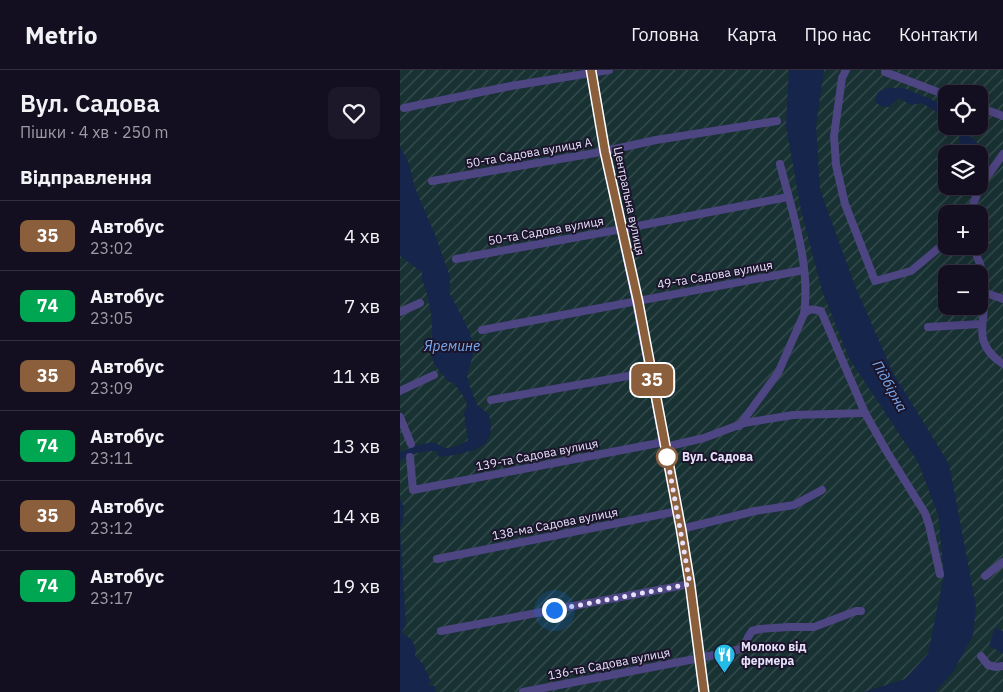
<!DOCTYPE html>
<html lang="uk">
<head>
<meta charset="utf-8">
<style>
  :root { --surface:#140f20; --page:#1d1829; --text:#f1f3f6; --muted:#9d9ca5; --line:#332f3e }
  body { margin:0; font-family:"IBM Plex Sans",sans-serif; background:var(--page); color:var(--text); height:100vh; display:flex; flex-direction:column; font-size:19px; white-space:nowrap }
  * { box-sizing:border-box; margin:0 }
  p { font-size:16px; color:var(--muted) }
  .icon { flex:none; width:28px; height:28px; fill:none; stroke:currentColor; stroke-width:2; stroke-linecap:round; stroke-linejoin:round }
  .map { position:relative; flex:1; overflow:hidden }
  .sheet { display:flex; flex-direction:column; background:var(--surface); width:400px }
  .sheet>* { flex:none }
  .badge { padding:0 10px; border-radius:8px; font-size:18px; line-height:32px }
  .controls { position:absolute; left:538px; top:15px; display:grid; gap:10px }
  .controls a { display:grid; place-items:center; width:50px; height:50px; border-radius:10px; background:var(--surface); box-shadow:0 5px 20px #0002,0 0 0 1px var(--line); font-size:25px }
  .you { position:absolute; width:25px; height:25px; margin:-12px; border:4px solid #fff; border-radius:50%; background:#1a73e8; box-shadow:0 0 0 8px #1a73e833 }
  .map>.badge { position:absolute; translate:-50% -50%; box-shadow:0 0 0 2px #fff }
  h2 { padding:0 20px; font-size:19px; line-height:45px }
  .round { display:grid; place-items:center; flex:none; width:52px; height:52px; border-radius:10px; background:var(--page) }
  .overview { display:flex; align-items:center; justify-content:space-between; height:85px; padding:0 20px }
  h1 { font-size:24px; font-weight:600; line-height:38px }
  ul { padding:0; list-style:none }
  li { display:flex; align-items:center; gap:15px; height:70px; padding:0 20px; border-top:1px solid var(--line) }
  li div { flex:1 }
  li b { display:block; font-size:19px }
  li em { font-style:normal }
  li .badge { min-width:55px; font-weight:700; text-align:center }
  header { display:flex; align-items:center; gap:30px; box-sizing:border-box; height:70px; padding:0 25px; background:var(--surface); border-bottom:1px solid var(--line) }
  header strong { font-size:24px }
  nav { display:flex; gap:28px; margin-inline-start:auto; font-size:18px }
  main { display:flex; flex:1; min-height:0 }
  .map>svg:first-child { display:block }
  .garden { fill:url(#garden-furrows); fill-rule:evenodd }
  .water { fill:#16254c }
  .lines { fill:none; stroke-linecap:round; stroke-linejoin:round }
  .street { stroke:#4e4583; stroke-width:8 }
  .secondary { stroke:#9283f1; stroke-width:10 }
  .line-casing { stroke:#fff; stroke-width:11 }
  .line { stroke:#8b5e3c; stroke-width:8 }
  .walk { stroke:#e7e1fc; stroke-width:5; stroke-dasharray:0 9 }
  .stop-dot { fill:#fff; stroke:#8b5e3c; stroke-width:2.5 }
  .labels { text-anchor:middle; stroke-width:4; stroke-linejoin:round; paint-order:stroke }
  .street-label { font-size:12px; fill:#e7e1fc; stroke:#1b142a }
  .stop-label { font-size:12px; font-weight:bold; fill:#e7e1fc; stroke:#1b142a; text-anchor:start }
  .poi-label { font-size:12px; font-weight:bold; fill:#e7e1fc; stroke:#1b142a; text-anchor:start }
  .water-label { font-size:14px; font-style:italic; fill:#7bacf0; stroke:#1b142a }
</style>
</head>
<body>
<header>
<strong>Metrio</strong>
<nav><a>Головна</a><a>Карта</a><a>Про нас</a><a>Контакти</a></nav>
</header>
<main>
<section class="sheet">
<div class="overview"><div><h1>Вул. Садова</h1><p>Пішки · 4 хв · 250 m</p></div><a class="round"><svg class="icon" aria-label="heart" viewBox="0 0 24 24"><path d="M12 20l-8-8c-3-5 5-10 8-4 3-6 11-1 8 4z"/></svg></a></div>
<h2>Відправлення</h2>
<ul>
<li><span class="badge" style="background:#8b5e3c;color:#fff">35</span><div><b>Автобус</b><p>23:02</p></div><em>4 хв</em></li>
<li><span class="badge" style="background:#00a651;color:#fff">74</span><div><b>Автобус</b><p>23:05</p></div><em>7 хв</em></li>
<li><span class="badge" style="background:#8b5e3c;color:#fff">35</span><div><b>Автобус</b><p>23:09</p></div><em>11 хв</em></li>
<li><span class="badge" style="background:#00a651;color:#fff">74</span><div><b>Автобус</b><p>23:11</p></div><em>13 хв</em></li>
<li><span class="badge" style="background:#8b5e3c;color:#fff">35</span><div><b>Автобус</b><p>23:12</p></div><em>14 хв</em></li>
<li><span class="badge" style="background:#00a651;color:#fff">74</span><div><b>Автобус</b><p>23:17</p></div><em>19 хв</em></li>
</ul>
</section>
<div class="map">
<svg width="603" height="622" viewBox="0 0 603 622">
  <defs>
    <pattern id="garden-furrows" width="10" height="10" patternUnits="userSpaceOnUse" patternTransform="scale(1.25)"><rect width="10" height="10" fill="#183133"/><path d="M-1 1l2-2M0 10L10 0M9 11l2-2" fill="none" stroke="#3a4f51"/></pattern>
  </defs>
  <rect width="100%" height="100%" fill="#1b142a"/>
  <path class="garden" d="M0,0H603V622H0ZM546,24H579V56H546ZM546,84H579V116H546ZM546,144H579V176H546ZM546,204H579V236H546Z"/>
  <g class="water">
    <polygon points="389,0 424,0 416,55 420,120 455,216 493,303 549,394 576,536 573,565 553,602 535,622 464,622 505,609 528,584 544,505 538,444 518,392 449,288 422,220 401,140 386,55"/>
    <polygon points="487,18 504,18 546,36 546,50 540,44 522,33 511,35 499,28 489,37 481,36 475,32 478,22"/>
    <polygon points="553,56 564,56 564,60 587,83 579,96 579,84 561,84 559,65"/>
    <path d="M0,77L8,91L15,118L36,167L46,196L50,207V224L69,261L73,274V284L67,306L70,317L77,335L85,341L89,345L91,356L90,365L86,373L74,380L54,385L39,387L37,381C24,381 10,382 0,391V382C10,379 21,373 31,373C36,373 38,374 42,377C48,381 63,374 68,370L64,343L67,337L66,330L54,313L49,312L34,294L32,286V249L26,219L22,210V202L0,186Z"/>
    <path d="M0,429C7,441 4,447 0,459L6,556L2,561L3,564C12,568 17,576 15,586C23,592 27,603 31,612L29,613L30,616H35L36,622H0Z"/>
    <polygon points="595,558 603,561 603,583 589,576"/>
  </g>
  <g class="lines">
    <g class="street">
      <polyline points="446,0 442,8 437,44 434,66 436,95 445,134 475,211 511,201 546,172"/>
      <polyline points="485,2 546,25"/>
      <polyline points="579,37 603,46"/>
      <polyline points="4,38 111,16 209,0"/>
      <polyline points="32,111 201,82 256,70 377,51"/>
      <polyline points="569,144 581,115 603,84"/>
      <path d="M573,176C579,191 585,205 585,221C586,252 570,272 603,294"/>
      <polyline points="56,189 222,159 388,127"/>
      <polyline points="586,223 603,229"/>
      <polyline points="0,242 20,233"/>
      <path d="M404,244C409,238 413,239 421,241L465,343L487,382L525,443L529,455L540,504"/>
      <polyline points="528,257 581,254"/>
      <polyline points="82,260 404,200"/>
      <polyline points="0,321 34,305"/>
      <polyline points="91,330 251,302"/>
      <polyline points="0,347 11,374"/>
      <path d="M339,356L378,303L404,244C411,195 392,142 380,94"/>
      <polyline points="265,377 304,368 344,353 393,345 465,343"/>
      <polyline points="10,387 13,420 264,372"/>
      <polyline points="281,459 355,441 394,435 422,420"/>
      <polyline points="37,489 278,441"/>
      <polyline points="585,506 603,492"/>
      <polyline points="41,561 290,514"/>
      <polyline points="581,586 588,595 596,597 603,596"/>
      <polyline points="123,622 300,588 341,579 346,573 348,567 352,561 360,559 389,557 414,557 456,541 461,541"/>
    </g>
    <polyline class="secondary" points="191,0 205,81 237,231 281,459 290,514 304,622"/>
  </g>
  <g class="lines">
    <defs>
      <polyline id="line" points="191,0 205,82 238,231 281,459 290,514 304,622"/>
    </defs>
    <use href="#line" class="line-casing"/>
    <use href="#line" class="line"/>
    <polyline class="walk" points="154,540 290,514 267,386 267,387"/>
  </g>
  <defs>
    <symbol id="restaurant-pin" viewBox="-11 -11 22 30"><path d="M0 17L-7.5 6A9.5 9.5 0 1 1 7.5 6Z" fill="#23bce6" stroke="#1b142a"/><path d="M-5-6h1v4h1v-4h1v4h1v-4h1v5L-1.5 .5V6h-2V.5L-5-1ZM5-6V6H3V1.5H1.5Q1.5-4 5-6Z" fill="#fff"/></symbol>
  </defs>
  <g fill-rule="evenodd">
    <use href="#restaurant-pin" x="312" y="572" width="25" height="34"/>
  </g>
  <circle class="stop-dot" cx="267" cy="387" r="10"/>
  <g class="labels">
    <g class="street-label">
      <text transform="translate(129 83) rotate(-10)" y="4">50-та Садова вулиця А</text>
      <text transform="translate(229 131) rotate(78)" y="4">Центральна вулиця</text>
      <text transform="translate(146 161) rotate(-10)" y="4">50-та Садова вулиця</text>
      <text transform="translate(315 205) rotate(-10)" y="4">49-та Садова вулиця</text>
      <text transform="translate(137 385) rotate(-11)" y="4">139-та Садова вулиця</text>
      <text transform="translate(155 454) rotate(-11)" y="4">138-ма Садова вулиця</text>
      <text transform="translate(209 594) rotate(-11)" y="4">136-та Садова вулиця</text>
    </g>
    <g class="stop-label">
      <text x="282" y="391">Вул. Садова</text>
    </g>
    <g class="poi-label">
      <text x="341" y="581">Молоко від<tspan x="341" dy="14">фермера</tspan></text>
    </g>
    <g class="water-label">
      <text x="52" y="281">Яремине</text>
      <text transform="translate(490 316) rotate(61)" y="5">Підбірна</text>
    </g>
  </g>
</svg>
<div class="controls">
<a><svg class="icon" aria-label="locate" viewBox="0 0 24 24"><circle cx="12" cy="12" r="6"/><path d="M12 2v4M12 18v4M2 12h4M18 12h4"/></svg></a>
<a><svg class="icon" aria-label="layers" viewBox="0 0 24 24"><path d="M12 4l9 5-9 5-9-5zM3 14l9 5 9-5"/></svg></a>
<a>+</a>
<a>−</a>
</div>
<div class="you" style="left:154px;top:540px"></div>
<b class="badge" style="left:252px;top:310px;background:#8b5e3c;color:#fff">35</b>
</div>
</main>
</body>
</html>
